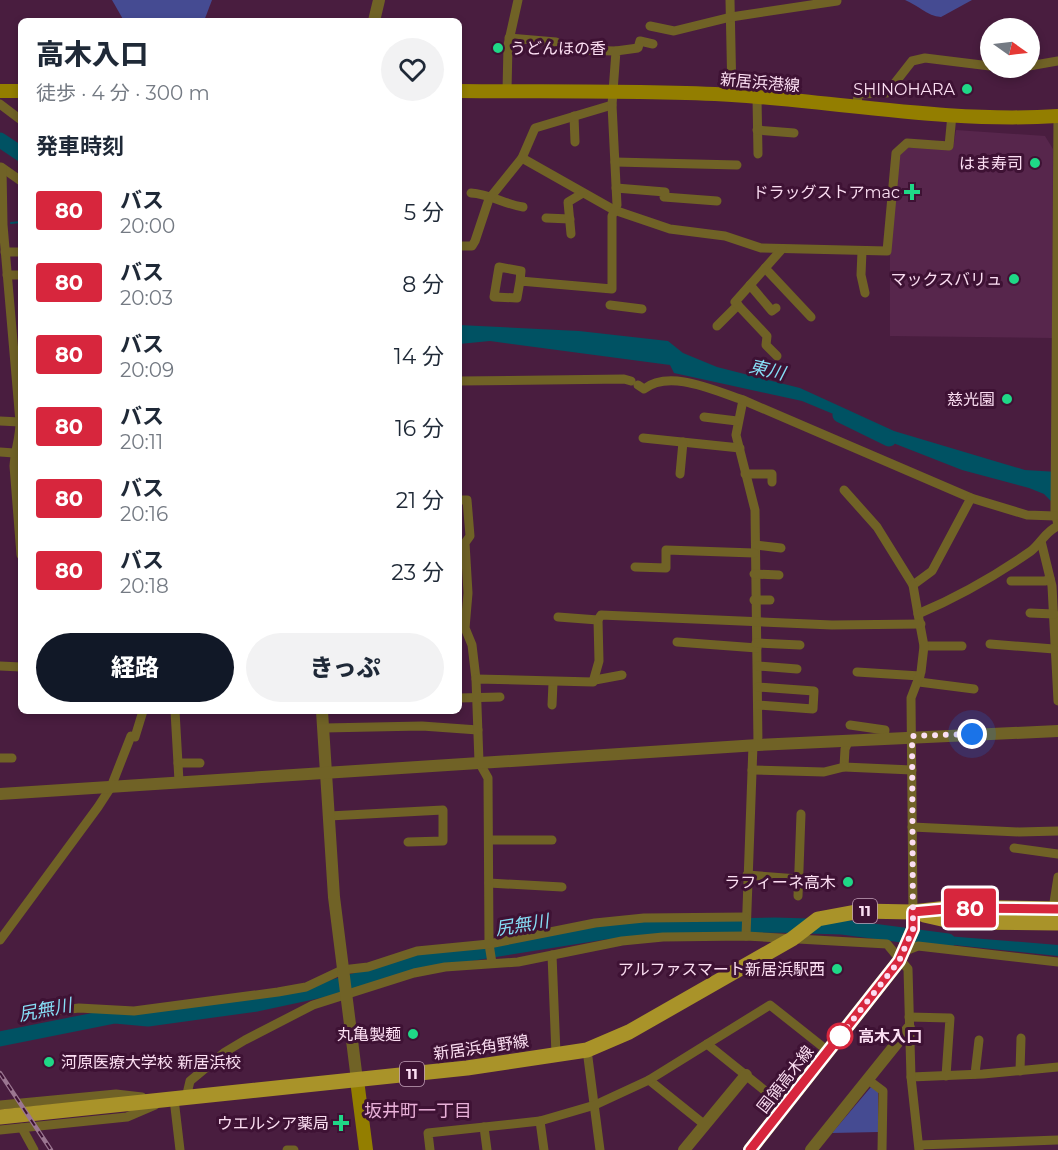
<!DOCTYPE html>
<html lang="ja">
<head>
<meta charset="utf-8">
<style>
  :root { --surface:#fff; --page:#f2f2f3; --text:#1f2937; --muted:#747a83; --accent:#111827 }
  body { margin:0; font-family:Montserrat,"Noto Sans JP",sans-serif; background:var(--page); color:var(--text); height:100vh; display:flex; flex-direction:column; font-size:22px; white-space:nowrap }
  * { box-sizing:border-box; margin:0 }
  p { font-size:20px; color:var(--muted) }
  .icon { flex:none; width:33px; height:33px; fill:none; stroke:currentColor; stroke-width:2; stroke-linecap:round; stroke-linejoin:round }
  .map { position:relative; flex:1; overflow:hidden }
  .side { position:absolute; left:18px; top:18px; width:444px; height:696px; display:flex; flex-direction:column; background:var(--surface); border-radius:9px; box-shadow:0 3px 9px #0003 }
  .side>* { flex:none }
  .badge { padding:0 12px; border-radius:4px; font-size:21px; line-height:39px }
  .needle { width:39px; rotate:104deg }
  .buttons { position:absolute; left:980px; top:18px; display:grid; gap:12px }
  .buttons a { display:grid; place-items:center; width:60px; height:60px; border-radius:50%; background:var(--surface); box-shadow:0 3px 9px #0003; font-size:30px }
  .you { position:absolute; width:30px; height:30px; margin:-15px; border:4px solid #fff; border-radius:50%; background:#1a73e8; box-shadow:0 0 0 9px #1a73e833 }
  .map>.badge { position:absolute; translate:-50% -50%; box-shadow:0 0 0 3px #fff }
  h2 { padding:0 18px; font-size:22px; line-height:54px }
  .round { display:grid; place-items:center; flex:none; width:63px; height:63px; border-radius:32px; background:var(--page) }
  .overview { display:flex; align-items:center; justify-content:space-between; height:102px; padding:0 18px }
  h1 { font-size:28px; font-weight:800; line-height:45px }
  .button { display:flex; gap:12px; margin-top:auto; padding:12px 18px }
  .button a { flex:1; height:69px; border-radius:36px; background:var(--accent); color:#fff; font-size:24px; font-weight:800; line-height:69px; text-align:center }
  .button a+a { background:var(--page); color:var(--text) }
  ul { padding:0; list-style:none }
  li { display:flex; align-items:center; gap:18px; height:72px; padding:0 18px }
  li div { flex:1 }
  li b { display:block; font-size:22px }
  li em { font-style:normal }
  li .badge { min-width:66px; font-weight:700; text-align:center }
  .map>svg:first-child { display:block }
  .built { fill:#57264c }
  .green { fill:#454b92 }
  .water { fill:#005263 }
  .lines { fill:none; stroke-linecap:round; stroke-linejoin:round }
  .stream { stroke:#005263; stroke-width:2 }
  .river { stroke:#005263; stroke-width:15 }
  .minor { stroke:#706226; stroke-width:9 }
  .tertiary { stroke:#706226; stroke-width:12 }
  .secondary { stroke:#937e00; stroke-width:14 }
  .primary { stroke:#a99329; stroke-width:15 }
  .rail-casing { stroke:#9b7691; stroke-width:4.5 }
  .rail { stroke:#3e1234; stroke-width:2; stroke-dasharray:7; stroke-linecap:butt }
  .line-casing { stroke:#fff; stroke-width:14 }
  .line { stroke:#d7263d; stroke-width:9 }
  .walk { stroke:#fbdef2; stroke-width:6; stroke-dasharray:0 10.8 }
  .poi-dot { fill:#1fd887; stroke:#3e1234; stroke-width:2 }
  .stop-dot { fill:#fff; stroke:#d7263d; stroke-width:3 }
  .labels { text-anchor:middle; stroke-width:6; stroke-linejoin:round; paint-order:stroke }
  .shield { fill:#3e1234; stroke:#c2a1b9; stroke-width:1.5 }
  .shield-label { font-size:15px; font-weight:bold; fill:#fbdef2 }
  .poi-label { font-size:16px; fill:#fbdef2; stroke:#3e1234; text-anchor:end }
  .street-label { font-size:16px; fill:#fbdef2; stroke:#3e1234 }
  .stop-label { font-size:16px; font-weight:bold; fill:#fbdef2; stroke:#3e1234; text-anchor:start }
  .water-label { font-size:18px; font-style:italic; fill:#86def6; stroke:#3e1234 }
  .neighbourhood-label { font-size:18px; fill:#e8b0d8; stroke:#3e1234 }
</style>
</head>
<body>
<div class="map">
<svg width="1058" height="1150" viewBox="0 0 1058 1150">
  <rect width="100%" height="100%" fill="#491d3f"/>
  <polygon class="built" points="956,130 1045,136 1053,149 1052,338 890,336 890,252 900,153 908,148 915,147 953,149"/>
  <g class="green">
    <polygon points="112,0 212,0 204,21 124,21"/>
    <path d="M905,0H972L941,17C927,16 918,5 905,0Z"/>
    <polygon points="871,1087 878,1091 878,1132 832,1133"/>
  </g>
  <g class="water">
    <polygon points="459,325 579,331 668,341 683,353 717,367 800,388 894,431 1025,470 1058,472 1051,501 1044,494 1029,488 962,470 888,441 867,428 802,401 674,373 670,365 490,341 459,344"/>
    <polygon points="934,935 1058,945 1058,956 926,942"/>
  </g>
  <g class="lines">
    <polyline class="stream" points="11,223 21,222"/>
    <g class="river">
      <polyline points="0,140 21,154"/>
      <polyline points="840,415 889,439"/>
      <polyline points="0,1039 115,1016 148,1019 257,1004 327,989 418,962 604,932 666,927 775,925 842,927 948,941"/>
    </g>
    <g class="minor">
      <polyline points="730,0 732,95"/>
      <polyline points="650,26 674,31 731,17 837,1"/>
      <polyline points="509,38 556,42"/>
      <polyline points="571,50 616,51"/>
      <polyline points="1029,66 1058,61"/>
      <polyline points="1001,68 1025,68"/>
      <polyline points="507,91 508,45 518,0"/>
      <polyline points="757,98 758,154"/>
      <polyline points="0,104 21,120"/>
      <polyline points="857,107 858,94 887,93 912,61 925,58 990,66"/>
      <polyline points="574,116 575,142"/>
      <polyline points="1058,116 1055,511 1058,525"/>
      <polyline points="757,130 794,133"/>
      <polyline points="522,158 614,210 670,229 725,236 761,248 887,251 896,153 907,143 949,146 952,115"/>
      <polyline points="615,162 737,165"/>
      <polyline points="1,167 21,181"/>
      <path d="M2,168L3,225L20,422C20,438 15,450 14,466L21,555"/>
      <polyline points="616,188 665,192 664,197 717,201"/>
      <path d="M471,193C490,194 504,204 523,207"/>
      <polyline points="546,218 570,219"/>
      <polyline points="571,234 568,202 583,193"/>
      <polyline points="459,246 472,246 475,241 489,199 522,158 535,128 612,105"/>
      <polyline points="862,251 861,275 865,293"/>
      <polyline points="5,252 21,252"/>
      <polyline points="765,268 811,317"/>
      <polyline points="7,275 21,275"/>
      <polyline points="520,281 517,298 494,297 499,267 521,271 520,281 612,289 612,216 617,205 612,105 616,51 638,48 640,41 653,44"/>
      <polyline points="750,285 772,311 776,308"/>
      <polyline points="610,305 642,309"/>
      <polyline points="717,326 738,305"/>
      <polyline points="777,356 766,345 767,336 735,302 782,249"/>
      <polyline points="459,381 624,379 631,381"/>
      <path d="M638,385L644,389C670,369 715,391 743,400L736,435L755,510L758,745"/>
      <polyline points="743,400 971,498 1027,515 1055,516"/>
      <polyline points="704,417 737,421"/>
      <polyline points="0,421 20,422"/>
      <polyline points="643,438 740,448"/>
      <polyline points="0,452 14,453"/>
      <polyline points="680,474 683,442"/>
      <polyline points="745,474 772,474 772,482"/>
      <polyline points="844,490 877,527 913,585 932,571 971,498"/>
      <polyline points="459,500 467,500 470,536 465,543 468,593 465,628 472,645 476,679"/>
      <polyline points="1041,541 1052,586 1058,701"/>
      <polyline points="756,545 781,548"/>
      <polyline points="635,567 666,568 666,550 754,553"/>
      <polyline points="754,574 779,575"/>
      <polyline points="1011,581 1045,581 1050,579"/>
      <polyline points="913,585 918,614"/>
      <polyline points="754,600 770,600"/>
      <polyline points="1030,613 1054,614"/>
      <polyline points="558,617 598,620"/>
      <polyline points="677,642 757,648"/>
      <polyline points="756,643 800,645"/>
      <polyline points="990,644 1054,649"/>
      <polyline points="924,646 962,646"/>
      <polyline points="0,666 21,667"/>
      <polyline points="758,666 797,669"/>
      <polyline points="857,672 920,676"/>
      <polyline points="595,680 622,675"/>
      <polyline points="919,682 974,689"/>
      <polyline points="758,687 814,691 813,709 758,705"/>
      <polyline points="459,698 500,697"/>
      <polyline points="552,705 553,683"/>
      <polyline points="175,711 179,781"/>
      <polyline points="850,725 885,730 884,738"/>
      <polyline points="324,728 422,726 478,730"/>
      <polyline points="849,740 845,749 844,767 912,770"/>
      <polyline points="0,758 12,758"/>
      <polyline points="178,763 200,763"/>
      <polyline points="752,770 824,772 844,767"/>
      <polyline points="329,816 443,810 443,841 408,842"/>
      <polyline points="912,827 1019,832 1058,831"/>
      <polyline points="489,840 552,840"/>
      <polyline points="1014,848 1058,854"/>
      <polyline points="747,875 798,879"/>
      <polyline points="489,883 562,887"/>
      <polyline points="798,896 801,814"/>
      <polyline points="1053,909 1058,877"/>
      <path d="M913,912L911,698L921,672L924,646L918,614C958,597 995,576 1031,551C1041,543 1046,531 1058,526"/>
      <polyline points="746,936 753,745"/>
      <polyline points="0,940 98,807 111,787 131,736 135,737 143,711"/>
      <polyline points="905,951 918,946 1058,962"/>
      <polyline points="552,955 556,1054"/>
      <polyline points="492,963 489,944 488,778 479,762 476,679 593,682 599,661 598,620 601,615 832,625 921,624"/>
      <polyline points="37,1013 79,1008 134,1011 278,992 306,987 342,970 368,967 417,951 489,944 595,923 644,918 745,917"/>
      <polyline points="909,1017 950,1018 946,1076"/>
      <polyline points="707,1044 784,1106"/>
      <polyline points="587,1050 600,1150"/>
      <polyline points="1020,1071 1021,1038"/>
      <polyline points="975,1074 979,1040"/>
      <polyline points="911,1077 983,1074 1058,1067"/>
      <polyline points="867,1079 883,1091 882,1150"/>
      <polyline points="649,1080 705,1125"/>
      <polyline points="186,1098 190,1081 225,1052 245,1040 313,1005 414,973 445,967 518,962 622,941 663,937 746,936 887,944 908,969 911,1077 919,1150"/>
      <polyline points="174,1099 180,1150"/>
      <polyline points="0,1105 116,1094 142,1097"/>
      <polyline points="540,1121 595,1105 649,1080 770,1005 828,1051"/>
      <polyline points="484,1127 487,1150"/>
      <polyline points="22,1128 34,1150"/>
      <polyline points="0,1130 127,1117 155,1105"/>
      <polyline points="919,1145 1058,1140"/>
      <polyline points="287,1150 294,1150"/>
      <polyline points="430,1150 428,1133 540,1121 544,1150"/>
    </g>
    <g class="tertiary">
      <polyline points="374,21 379,0"/>
      <polyline points="322,711 334,897 357,1080"/>
      <polyline points="0,794 758,745 1058,731"/>
      <polyline points="684,1150 746,1075"/>
      <polyline points="811,1150 909,1028"/>
    </g>
    <g class="secondary">
      <polyline points="0,91 21,91"/>
      <path d="M459,91C550,92 641,90 732,95C840,102 949,123 1058,116"/>
      <polyline points="357,1080 366,1150"/>
      <polyline points="750,1150 899,961 913,929 913,912"/>
    </g>
    <g class="primary">
      <polyline points="924,915 955,922 1058,923"/>
      <polyline points="0,1117 467,1068 587,1050 629,1032 792,939 818,919 861,911 913,912 956,907 1058,909"/>
    </g>
    <defs>
      <polyline id="rail" points="0,1073 51,1150"/>
    </defs>
    <use href="#rail" class="rail-casing"/>
    <use href="#rail" class="rail"/>
  </g>
  <g class="lines">
    <defs>
      <polyline id="line" points="750,1150 899,961 913,929 913,912 956,908 1058,909"/>
    </defs>
    <use href="#line" class="line-casing"/>
    <use href="#line" class="line"/>
    <polyline class="walk" points="840,1036 837,1040 899,961 913,929 912,736 972,734"/>
  </g>
  <g class="poi-dot">
    <circle cx="498" cy="48" r="6"/>
    <circle cx="967" cy="89" r="6"/>
    <circle cx="1035" cy="163" r="6"/>
    <path d="M909 183h6v6h6v6h-6v6h-6v-6h-6v-6h6z"/>
    <circle cx="1014" cy="279" r="6"/>
    <circle cx="1007" cy="399" r="6"/>
    <circle cx="848" cy="882" r="6"/>
    <circle cx="837" cy="969" r="6"/>
    <circle cx="413" cy="1034" r="6"/>
    <circle cx="49" cy="1062" r="6"/>
    <path d="M338 1114h6v6h6v6h-6v6h-6v-6h-6v-6h6z"/>
  </g>
  <circle class="stop-dot" cx="840" cy="1036" r="12"/>
  <g class="labels">
    <g class="shield">
      <rect x="853" y="899" width="24" height="24" rx="4.5"/>
      <rect x="400" y="1062" width="24" height="24" rx="4.5"/>
    </g>
    <g class="shield-label">
      <text x="865" y="916">11</text>
      <text x="412" y="1079">11</text>
    </g>
    <g class="poi-label">
      <text x="510" y="54" text-anchor="start">うどんほの香</text>
      <text x="955" y="95">SHINOHARA</text>
      <text x="1023" y="169">はま寿司</text>
      <text x="900" y="198">ドラッグストアmac</text>
      <text x="1002" y="285">マックスバリュ</text>
      <text x="995" y="405">慈光園</text>
      <text x="836" y="888">ラフィーネ高木</text>
      <text x="825" y="975">アルファスマート新居浜駅西</text>
      <text x="401" y="1040">丸亀製麺</text>
      <text x="61" y="1068" text-anchor="start">河原医療大学校 新居浜校</text>
      <text x="329" y="1129">ウエルシア薬局</text>
    </g>
    <g class="street-label">
      <text transform="translate(760 82) rotate(5)" y="6">新居浜港線</text>
      <text transform="translate(481 1047) rotate(-8)" y="6">新居浜角野線</text>
      <text transform="translate(785 1079) rotate(-52)" y="6">国領高木線</text>
    </g>
    <g class="stop-label">
      <text x="858" y="1042">高木入口</text>
    </g>
    <g class="water-label">
      <text transform="translate(767 370) rotate(13)" y="6">東川</text>
      <text transform="translate(522 925) rotate(-9)" y="6">尻無川</text>
      <text transform="translate(45 1010) rotate(-11)" y="6">尻無川</text>
    </g>
    <g class="neighbourhood-label">
      <text x="418" y="1117">坂井町一丁目</text>
    </g>
  </g>
</svg>
<div class="buttons">
<a><svg class="needle" viewBox="-14 -14 28 28"><path d="M0-13l5 13h-10z" fill="#e53935"/><path d="M0 13l5-13h-10z" fill="#747a83"/></svg></a>
</div>
<div class="you" style="left:972px;top:734px"></div>
<b class="badge" style="left:970px;top:908px;background:#d7263d;color:#fff">80</b>
<section class="side">
<div class="overview"><div><h1>高木入口</h1><p>徒歩 · 4 分 · 300 m</p></div><a class="round"><svg class="icon" aria-label="heart" viewBox="0 0 24 24"><path d="M12 20l-8-8c-3-5 5-10 8-4 3-6 11-1 8 4z"/></svg></a></div>
<h2>発車時刻</h2>
<ul>
<li><span class="badge" style="background:#d7263d;color:#fff">80</span><div><b>バス</b><p>20:00</p></div><em>5 分</em></li>
<li><span class="badge" style="background:#d7263d;color:#fff">80</span><div><b>バス</b><p>20:03</p></div><em>8 分</em></li>
<li><span class="badge" style="background:#d7263d;color:#fff">80</span><div><b>バス</b><p>20:09</p></div><em>14 分</em></li>
<li><span class="badge" style="background:#d7263d;color:#fff">80</span><div><b>バス</b><p>20:11</p></div><em>16 分</em></li>
<li><span class="badge" style="background:#d7263d;color:#fff">80</span><div><b>バス</b><p>20:16</p></div><em>21 分</em></li>
<li><span class="badge" style="background:#d7263d;color:#fff">80</span><div><b>バス</b><p>20:18</p></div><em>23 分</em></li>
</ul>
<div class="button"><a>経路</a><a>きっぷ</a></div>
</section>
</div>
</body>
</html>
